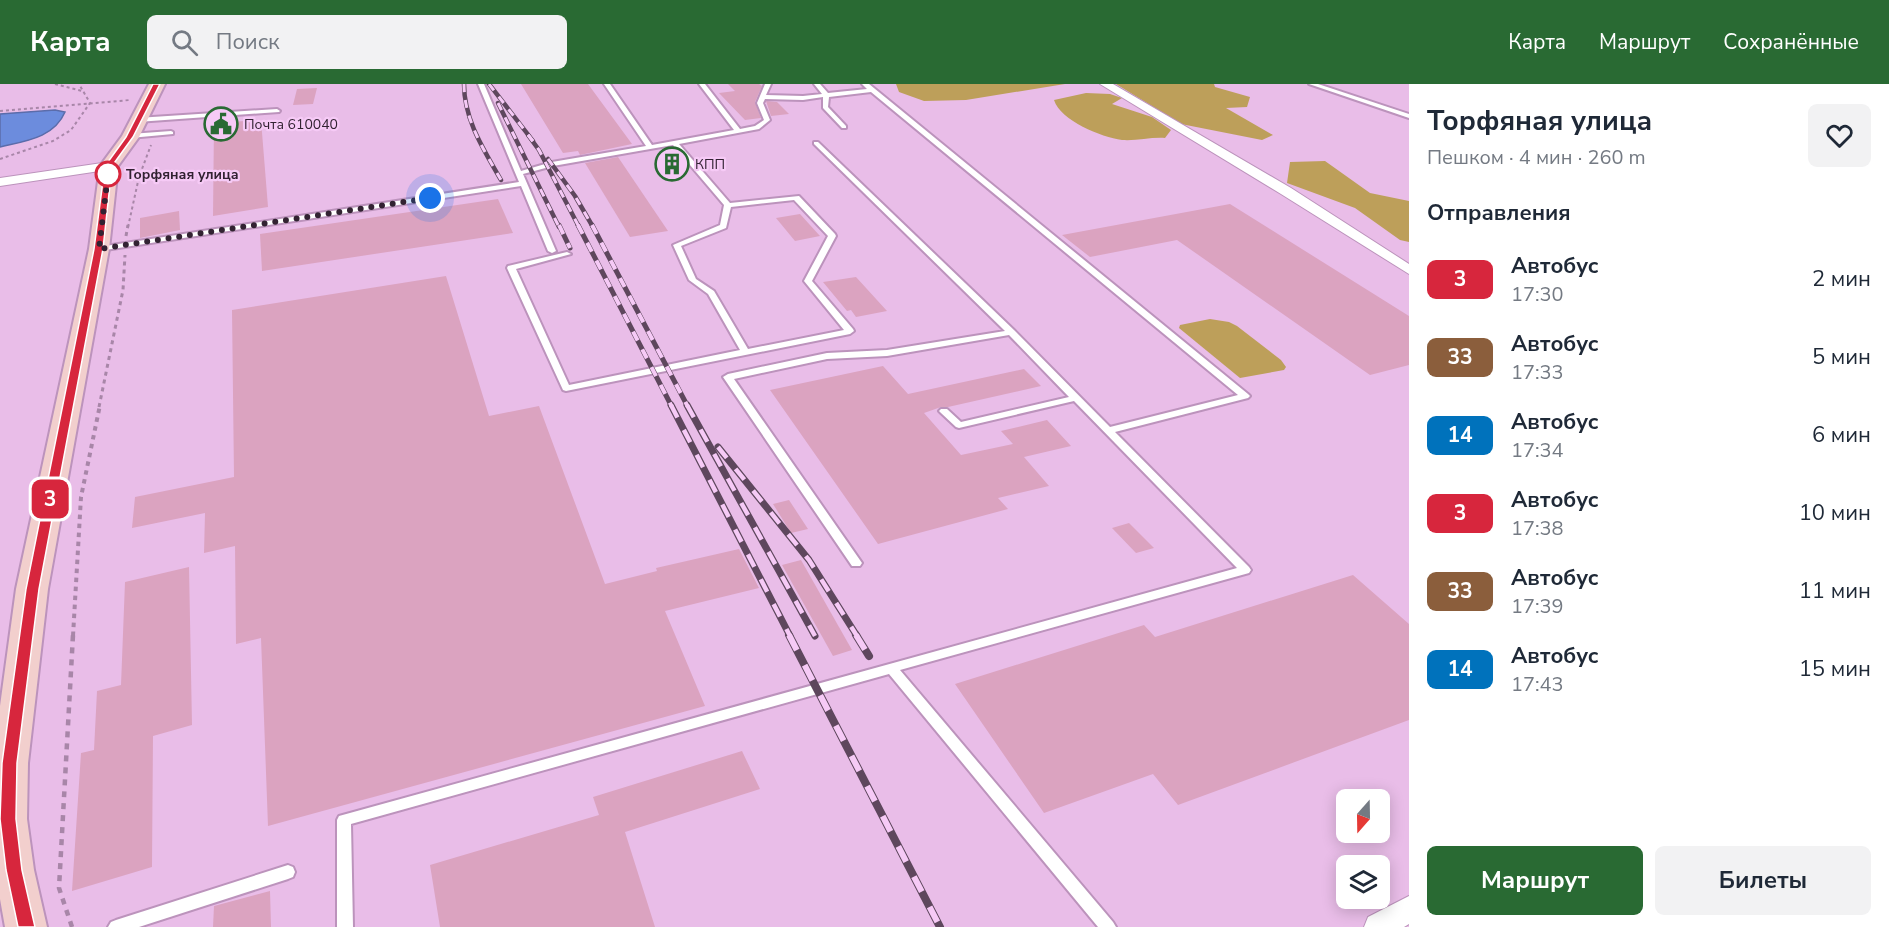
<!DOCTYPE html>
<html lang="ru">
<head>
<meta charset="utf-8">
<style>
  :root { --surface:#fff; --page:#f2f2f3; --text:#1f2937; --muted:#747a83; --accent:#296a33 }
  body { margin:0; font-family:"Nunito Sans",sans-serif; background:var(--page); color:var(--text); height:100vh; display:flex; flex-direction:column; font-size:22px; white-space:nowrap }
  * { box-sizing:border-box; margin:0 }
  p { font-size:20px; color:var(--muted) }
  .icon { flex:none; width:33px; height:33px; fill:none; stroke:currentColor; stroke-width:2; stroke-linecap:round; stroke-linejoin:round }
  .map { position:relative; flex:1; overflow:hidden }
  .drawer { display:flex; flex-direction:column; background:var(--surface); width:480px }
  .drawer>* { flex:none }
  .badge { padding:0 12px; border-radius:9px; font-size:21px; line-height:39px }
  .needle { width:39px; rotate:200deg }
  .tools { position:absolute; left:1336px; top:705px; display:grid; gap:12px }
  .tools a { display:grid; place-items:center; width:54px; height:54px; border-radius:9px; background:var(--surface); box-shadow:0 3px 15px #0003; font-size:30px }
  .you { position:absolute; width:30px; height:30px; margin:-15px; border:4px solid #fff; border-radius:50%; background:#1a73e8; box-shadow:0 0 0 9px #1a73e833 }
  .map>.badge { position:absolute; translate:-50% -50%; box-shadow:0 0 0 3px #fff }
  h2 { padding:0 18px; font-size:22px; line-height:54px }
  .round { display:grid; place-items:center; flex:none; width:63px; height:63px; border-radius:9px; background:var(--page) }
  .summary { display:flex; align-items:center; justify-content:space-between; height:102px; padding:0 18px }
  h1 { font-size:28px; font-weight:700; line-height:45px }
  .button { display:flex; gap:12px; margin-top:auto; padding:12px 18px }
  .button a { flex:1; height:69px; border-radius:9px; background:var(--accent); color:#fff; font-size:24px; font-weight:700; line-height:69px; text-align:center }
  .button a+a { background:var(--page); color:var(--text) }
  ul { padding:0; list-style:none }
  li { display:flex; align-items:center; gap:18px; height:78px; padding:0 18px }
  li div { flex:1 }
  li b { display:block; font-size:22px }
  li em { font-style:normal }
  li .badge { min-width:66px; font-weight:700; text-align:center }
  header { display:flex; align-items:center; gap:36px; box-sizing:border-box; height:84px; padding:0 30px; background:var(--accent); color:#fff }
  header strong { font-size:28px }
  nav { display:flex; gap:33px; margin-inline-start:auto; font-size:21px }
  .search { width:420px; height:54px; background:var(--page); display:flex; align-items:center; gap:15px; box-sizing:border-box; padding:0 21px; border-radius:9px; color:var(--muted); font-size:22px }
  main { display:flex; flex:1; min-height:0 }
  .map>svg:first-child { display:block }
  .green { fill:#bd9f5a }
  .water { fill:#6c8cdd; stroke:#5b6caa; stroke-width:1.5 }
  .building { fill:#dba3c0 }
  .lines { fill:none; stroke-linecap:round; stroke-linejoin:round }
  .service-casing { stroke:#bc93bc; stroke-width:4 }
  .minor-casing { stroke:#bc93bc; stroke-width:2 }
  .secondary-casing { stroke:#bc93bc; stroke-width:4 }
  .path-far3 { stroke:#a886a8; stroke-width:2; stroke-dasharray:3 3; stroke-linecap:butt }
  .path-far2 { stroke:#a886a8; stroke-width:3; stroke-dasharray:4 4; stroke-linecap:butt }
  .path-far1 { stroke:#a886a8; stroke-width:4; stroke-dasharray:4.5 4.5; stroke-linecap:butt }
  .path { stroke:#a886a8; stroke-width:4.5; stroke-dasharray:6 6; stroke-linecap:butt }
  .service { fill:#fff; fill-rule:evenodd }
  .minor { fill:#fff; fill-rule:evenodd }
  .secondary { fill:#f2cfcd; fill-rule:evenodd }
  .rail-far3-casing { stroke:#5e475d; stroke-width:4.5 }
  .rail-far2-casing { stroke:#5e475d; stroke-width:5 }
  .rail-far1-casing { stroke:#5e475d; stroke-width:7 }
  .rail-casing { stroke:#5e475d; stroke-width:8 }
  .rail-far3 { stroke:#f6caf6; stroke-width:3; stroke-dasharray:8; stroke-linecap:butt }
  .rail-far2 { stroke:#f6caf6; stroke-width:4; stroke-dasharray:10; stroke-linecap:butt }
  .rail-far1 { stroke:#f6caf6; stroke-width:4.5; stroke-dasharray:14; stroke-linecap:butt }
  .rail { stroke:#f6caf6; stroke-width:6; stroke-dasharray:17; stroke-linecap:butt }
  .line { fill:#d7263d; stroke:#fff; stroke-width:1.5 }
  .walk { stroke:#322232; stroke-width:6; stroke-dasharray:0 10.8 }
  .stop-dot { fill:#fff; stroke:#d7263d; stroke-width:3 }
  .labels { text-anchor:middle; stroke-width:4.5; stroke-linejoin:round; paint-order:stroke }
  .far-poi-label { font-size:14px; fill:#322232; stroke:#f6caf6; text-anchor:start }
  .far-stop-label { font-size:14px; font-weight:bold; fill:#322232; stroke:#f6caf6; text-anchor:start }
</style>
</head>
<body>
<header>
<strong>Карта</strong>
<div class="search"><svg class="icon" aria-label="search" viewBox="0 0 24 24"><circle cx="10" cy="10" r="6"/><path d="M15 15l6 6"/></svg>Поиск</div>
<nav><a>Карта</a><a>Маршрут</a><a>Сохранённые</a></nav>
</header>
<main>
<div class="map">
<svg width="1409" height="843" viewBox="0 0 1409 843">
  <rect width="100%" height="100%" fill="#e9bde8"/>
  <g class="green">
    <polygon points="896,0 1065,0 966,16 924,17 899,8"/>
    <polygon points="1116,0 1214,0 1215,3 1250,13 1247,23 1226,24 1273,51 1262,56 1181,40"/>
    <path d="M1086,9L1110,10L1122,14L1112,20L1152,33L1171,46L1165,54C1151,53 1137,57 1122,56C1101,53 1061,37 1054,16Z"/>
    <polygon points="1325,77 1370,109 1409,117 1409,158 1400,156 1355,124 1287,99 1290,78"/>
    <polygon points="1210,235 1229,238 1237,242 1281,276 1286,283 1284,286 1240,294 1179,244 1180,241"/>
  </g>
  <path class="water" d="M55,26L65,28C54,54 25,57 0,63V30Z"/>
  <g class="building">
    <polygon points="521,0 588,0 632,60 580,71 578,67 563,69"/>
    <polygon points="728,0 759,0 762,2 755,18 761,34 745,36 719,9 735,7"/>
    <polygon points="317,4 313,20 293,21 297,5"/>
    <polygon points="766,17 777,18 789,30 771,32"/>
    <polygon points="261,36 268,123 213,132 214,39"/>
    <polygon points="618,73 668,147 630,153 585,79"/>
    <polygon points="498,115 513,149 262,187 260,150"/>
    <polygon points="1230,120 1409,232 1409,281 1370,291 1177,156 1090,173 1062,151"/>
    <polygon points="179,127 180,146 140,154 140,134"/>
    <polygon points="800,130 820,152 795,157 776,134"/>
    <polygon points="446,192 489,332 539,322 605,500 657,487 656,484 739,465 759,504 665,527 705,622 268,742 261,554 236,560 235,462 204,469 205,429 132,444 135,413 234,393 232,226"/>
    <polygon points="856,193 887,227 856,233 851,226 847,227 823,198"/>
    <polygon points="883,282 908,310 1024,285 1041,302 948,323 941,323 924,329 961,371 1013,360 1001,347 1047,336 1071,362 1024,373 1049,402 998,414 1008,425 878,460 770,306"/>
    <polygon points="789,416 808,445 791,449 773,420"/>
    <polygon points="1129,439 1154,464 1136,469 1112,444"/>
    <polygon points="801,476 852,566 833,572 782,481"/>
    <polygon points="189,483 192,641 153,652 152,783 72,807 81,669 94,666 97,607 121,601 125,498"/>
    <polygon points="1353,491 1409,540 1409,636 1178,721 1153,690 1044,729 955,600 1144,541 1155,553"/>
    <polygon points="742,667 760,705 625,748 655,843 440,843 430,781 599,731 593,713"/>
    <polygon points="270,807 271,843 213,843 214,822"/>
  </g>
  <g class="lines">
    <defs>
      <g id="service">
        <path d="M478,0H484L521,87L552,78L646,62L604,0H610L652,61L734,46L699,0H705L740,45L755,42L764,36L757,19L765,0H771L766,11L803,12L822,10L814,0H820L828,9L867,5L862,0H869L1248,310L1250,312L1248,314L1115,348L1249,483L1251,486L1249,489L900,586L1113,838L1116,843H1098L889,590L351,740L353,843H337V736L339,732L1237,484L1074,317L959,344L956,343L941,329L939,327L941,325H947L961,338L1069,313L1009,251L887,272L827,275L734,295L862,479L860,482H852L723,293L728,290L827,269L887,266L1005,247L814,60V58H818L1014,246L1110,343L1238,311L871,8L829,13L828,23L846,42V44H842L823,24V13L803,16L765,15L763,19L770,36L759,45L679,60L730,119L799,112L835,150L836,152L812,197L853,245L854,247L850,250L566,307L563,306L507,184L508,182L567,168L571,170L516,185L569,301L740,266L708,210L689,196L673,161L720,141L724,121L673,61L553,82L523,90L556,167L552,169L548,167L521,102L99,167L95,165L99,163L519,98ZM794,116L828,152L804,197L844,246L748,265L714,207L696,195L681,162L726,144L731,123Z"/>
        <polygon points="1309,0 1318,0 1409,30 1409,34"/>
        <polygon points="277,25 280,27 279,28 137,38 134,36 137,34"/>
        <polygon points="171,47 173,48 173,50 130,54 127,52 130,50"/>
        <polygon points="288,781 293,783 295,788 293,793 288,795 139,843 108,843 111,838 116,836"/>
      </g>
      <g id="minor">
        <polygon points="1100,0 1113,0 1291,104 1409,180 1409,190 1281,110"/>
        <polygon points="109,78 115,82 113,85 0,102 0,94"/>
        <polygon points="1409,812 1409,840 1404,843 1364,843 1368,833"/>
      </g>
      <polygon id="secondary" points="149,0 165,0 139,53 118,82 109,165 48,505 28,679 27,735 34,786 47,843 5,843 0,815 0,622 16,505 89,165 100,82 122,52"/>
    </defs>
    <use href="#service" class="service-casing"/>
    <use href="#minor" class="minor-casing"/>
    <use href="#secondary" class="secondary-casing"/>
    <g class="path-far3">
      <polyline points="55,0 82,7"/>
      <polyline points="0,27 130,16"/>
      <polyline points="0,75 53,57 71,46 90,19 79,0"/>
      <polyline points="128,143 139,93 151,61"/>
    </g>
    <g class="path-far2">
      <polyline points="126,152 128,141"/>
      <polyline points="99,323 123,206 125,171"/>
    </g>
    <polyline class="path-far1" points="73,552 81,413 100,321"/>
    <polyline class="path" points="72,843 59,804 73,551"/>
    <use href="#service" class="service"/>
    <use href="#minor" class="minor"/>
    <use href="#secondary" class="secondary"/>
    <defs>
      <g id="rail-far3">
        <path d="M464,0C464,36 484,66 501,96"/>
        <polyline points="489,0 533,57"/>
        <polyline points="498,19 559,143"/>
        <polyline points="528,51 539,66 579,143"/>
        <polyline points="548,75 575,112 593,143"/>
      </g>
      <g id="rail-far2">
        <polyline points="559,141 570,164"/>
        <polyline points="578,141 672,323"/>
        <polyline points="592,141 688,323"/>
      </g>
      <g id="rail-far1">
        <polyline points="671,321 790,552"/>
        <polyline points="687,321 815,552"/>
        <polyline points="718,363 809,476 857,552"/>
      </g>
      <g id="rail">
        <polyline points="789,551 940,843"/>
        <polyline points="856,551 869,572"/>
      </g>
    </defs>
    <use href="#rail-far3" class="rail-far3-casing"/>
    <use href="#rail-far2" class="rail-far2-casing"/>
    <use href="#rail-far1" class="rail-far1-casing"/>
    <use href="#rail" class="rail-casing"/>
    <use href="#rail-far3" class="rail-far3"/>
    <use href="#rail-far2" class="rail-far2"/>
    <use href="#rail-far1" class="rail-far1"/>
    <use href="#rail" class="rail"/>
  </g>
  <polygon class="line" points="153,0 160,0 133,53 112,82 103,165 39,505 17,679 16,735 22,786 35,843 18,843 6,786 0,735 2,679 26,505 94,165 105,82 126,53"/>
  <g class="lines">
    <polyline class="walk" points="108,90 109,82 99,165 430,114"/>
  </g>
  <defs>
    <symbol id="civic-ring" viewBox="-11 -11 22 22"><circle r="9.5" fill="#f6caf6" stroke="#296a33" stroke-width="1.5"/><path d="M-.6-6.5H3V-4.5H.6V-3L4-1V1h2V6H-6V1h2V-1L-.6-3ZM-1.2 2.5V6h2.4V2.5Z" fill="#296a33"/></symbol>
    <symbol id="building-ring" viewBox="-11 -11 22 22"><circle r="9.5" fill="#f6caf6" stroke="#296a33" stroke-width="1.5"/><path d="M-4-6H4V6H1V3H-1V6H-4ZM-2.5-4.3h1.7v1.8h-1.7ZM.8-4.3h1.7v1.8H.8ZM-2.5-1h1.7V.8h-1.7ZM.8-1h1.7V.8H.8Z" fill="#296a33"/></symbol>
  </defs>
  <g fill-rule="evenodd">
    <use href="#civic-ring" x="202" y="21" width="38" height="38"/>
    <use href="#building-ring" x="653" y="61" width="38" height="38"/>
  </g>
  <circle class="stop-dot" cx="108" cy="90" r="12"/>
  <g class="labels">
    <g class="far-poi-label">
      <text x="244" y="45">Почта 610040</text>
      <text x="695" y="85">КПП</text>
    </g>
    <g class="far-stop-label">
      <text x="126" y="95">Торфяная улица</text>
    </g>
  </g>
</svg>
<div class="tools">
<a><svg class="needle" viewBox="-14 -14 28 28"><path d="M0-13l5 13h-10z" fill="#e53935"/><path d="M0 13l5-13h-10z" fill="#747a83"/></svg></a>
<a><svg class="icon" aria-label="layers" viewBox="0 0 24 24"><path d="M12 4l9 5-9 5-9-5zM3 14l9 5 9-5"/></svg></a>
</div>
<div class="you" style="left:430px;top:114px"></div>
<b class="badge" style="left:50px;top:415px;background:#d7263d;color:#fff">3</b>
</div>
<section class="drawer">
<div class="summary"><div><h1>Торфяная улица</h1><p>Пешком · 4 мин · 260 m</p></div><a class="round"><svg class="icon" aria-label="heart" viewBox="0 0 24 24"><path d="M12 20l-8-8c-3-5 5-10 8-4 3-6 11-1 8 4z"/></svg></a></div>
<h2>Отправления</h2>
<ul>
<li><span class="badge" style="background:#d7263d;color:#fff">3</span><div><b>Автобус</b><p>17:30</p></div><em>2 мин</em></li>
<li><span class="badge" style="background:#8b5e3c;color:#fff">33</span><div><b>Автобус</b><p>17:33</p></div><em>5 мин</em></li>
<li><span class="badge" style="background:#0072bc;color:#fff">14</span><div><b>Автобус</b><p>17:34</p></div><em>6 мин</em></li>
<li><span class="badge" style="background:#d7263d;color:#fff">3</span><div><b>Автобус</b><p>17:38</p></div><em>10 мин</em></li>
<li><span class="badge" style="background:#8b5e3c;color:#fff">33</span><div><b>Автобус</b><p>17:39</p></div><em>11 мин</em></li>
<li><span class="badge" style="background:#0072bc;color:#fff">14</span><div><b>Автобус</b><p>17:43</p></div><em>15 мин</em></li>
</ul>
<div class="button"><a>Маршрут</a><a>Билеты</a></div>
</section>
</main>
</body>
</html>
